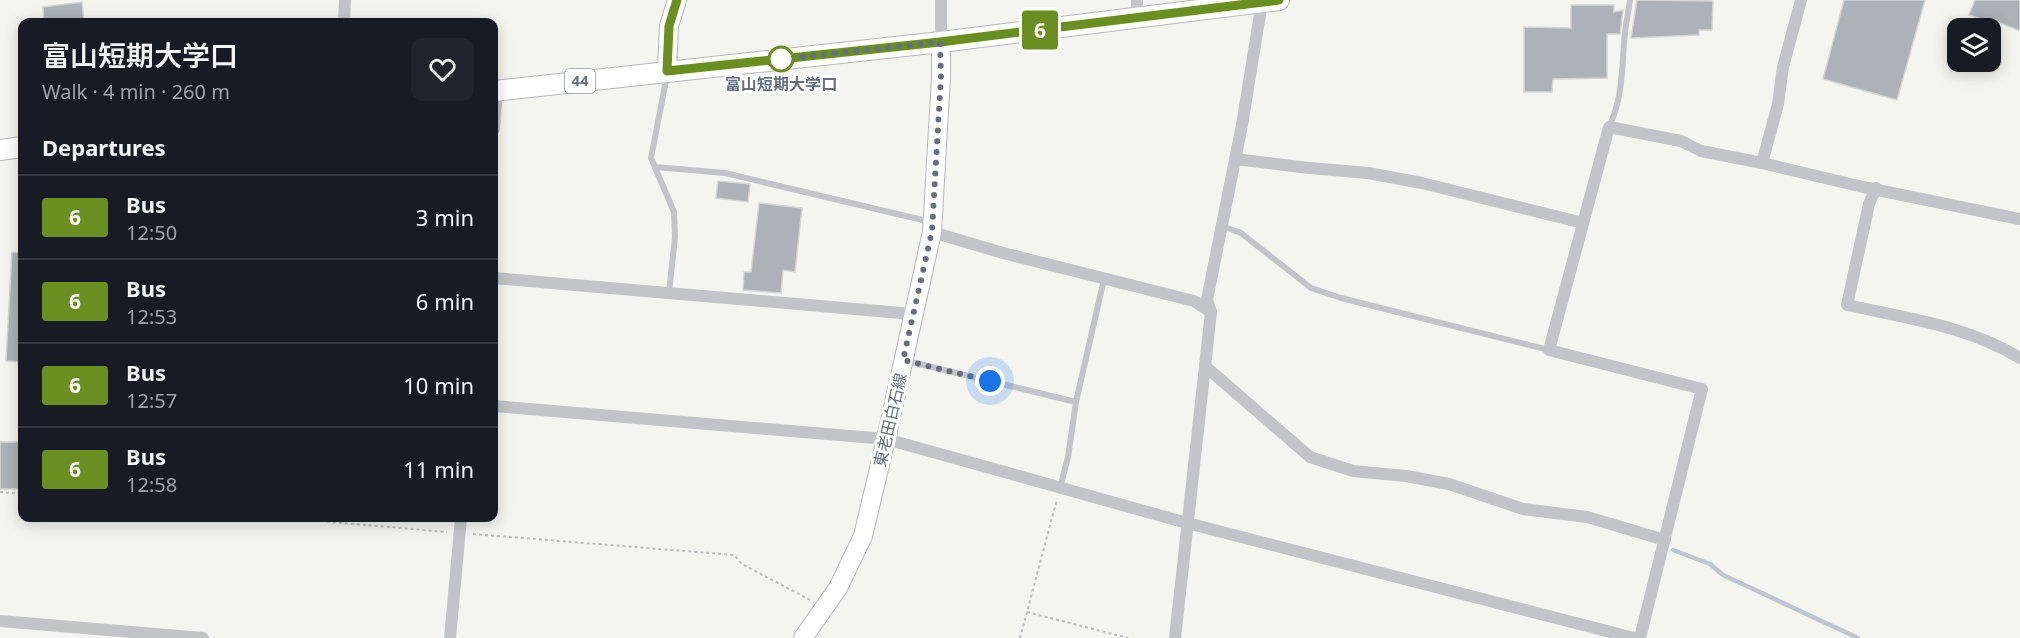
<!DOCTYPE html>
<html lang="en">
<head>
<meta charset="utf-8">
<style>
  :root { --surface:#171b24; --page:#20242c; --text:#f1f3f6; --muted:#9ea1a6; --line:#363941 }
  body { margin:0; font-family:"Noto Sans","Noto Sans JP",sans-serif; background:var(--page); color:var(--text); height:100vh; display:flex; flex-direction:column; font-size:22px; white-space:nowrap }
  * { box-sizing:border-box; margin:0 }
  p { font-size:20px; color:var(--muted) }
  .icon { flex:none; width:33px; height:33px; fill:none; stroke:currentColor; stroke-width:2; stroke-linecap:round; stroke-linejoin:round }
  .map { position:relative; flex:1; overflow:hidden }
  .drawer { position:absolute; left:18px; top:18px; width:480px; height:504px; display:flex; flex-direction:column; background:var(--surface); border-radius:12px; box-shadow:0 3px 15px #0003 }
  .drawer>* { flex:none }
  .badge { padding:0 12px; border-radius:4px; font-size:21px; line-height:39px }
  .tools { position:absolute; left:1947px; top:18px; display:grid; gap:12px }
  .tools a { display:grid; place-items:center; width:54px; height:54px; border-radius:12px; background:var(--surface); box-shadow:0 3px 15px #0003; font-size:30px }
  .you { position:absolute; width:30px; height:30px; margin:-15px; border:4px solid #fff; border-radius:50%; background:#1a73e8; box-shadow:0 0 0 9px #1a73e833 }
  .map>.badge { position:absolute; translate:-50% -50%; box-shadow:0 0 0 3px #fff }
  h2 { padding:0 24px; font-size:22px; line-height:54px }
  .round { display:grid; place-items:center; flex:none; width:63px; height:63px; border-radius:12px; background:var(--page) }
  .overview { display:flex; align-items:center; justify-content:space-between; height:102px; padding:0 24px }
  h1 { font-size:28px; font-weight:600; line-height:45px }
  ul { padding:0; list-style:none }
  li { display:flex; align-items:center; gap:18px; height:84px; padding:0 24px; border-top:2px solid var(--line) }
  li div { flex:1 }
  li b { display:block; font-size:22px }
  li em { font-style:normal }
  li .badge { min-width:66px; font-weight:700; text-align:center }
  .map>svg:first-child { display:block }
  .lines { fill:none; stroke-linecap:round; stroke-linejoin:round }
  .stream { stroke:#bfc6cd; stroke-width:4.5 }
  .building { fill:#adb2b8; stroke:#d5d5d3; stroke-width:1.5 }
  .secondary-casing { stroke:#b4b7bc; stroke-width:20 }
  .primary-casing { stroke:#b5b7bb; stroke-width:22 }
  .path { stroke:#bbbcbf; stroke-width:2; stroke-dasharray:3 3; stroke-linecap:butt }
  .service { stroke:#c2c4c8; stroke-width:6 }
  .minor { stroke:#c2c4c8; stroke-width:12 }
  .secondary { stroke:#fff; stroke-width:18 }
  .primary { stroke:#fff; stroke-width:20 }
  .line-casing { stroke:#fff; stroke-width:14 }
  .line { stroke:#6b8e23; stroke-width:9 }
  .walk { stroke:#656f80; stroke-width:6; stroke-dasharray:0 10.8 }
  .stop-dot { fill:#fff; stroke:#6b8e23; stroke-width:3 }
  .labels { text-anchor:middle; stroke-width:6; stroke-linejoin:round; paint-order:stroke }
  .shield { fill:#fff; stroke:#939aa6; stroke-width:1.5 }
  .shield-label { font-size:15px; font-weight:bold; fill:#656f80 }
  .stop-label { font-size:16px; font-weight:bold; fill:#656f80; stroke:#fff }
  .street-label { font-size:16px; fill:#656f80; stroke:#fff }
</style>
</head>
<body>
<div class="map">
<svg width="2020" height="638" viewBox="0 0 2020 638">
  <rect width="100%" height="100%" fill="#f4f4f0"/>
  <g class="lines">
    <polyline class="stream" points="1673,550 1710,564 1723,575 1858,638"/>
  </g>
  <g class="building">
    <polygon points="1637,0 1713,1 1712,30 1699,30 1699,35 1631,38"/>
    <polygon points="1844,0 1925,0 1897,100 1823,79"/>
    <polygon points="1975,0 2020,0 2020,31 1998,22 1997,24 1969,15"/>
    <polygon points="82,2 84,22 44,22 43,7"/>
    <polygon points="1571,5 1614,5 1614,12 1623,10 1620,34 1607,34 1607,78 1553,79 1552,92 1524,92 1524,27 1571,28"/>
    <polygon points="718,181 750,184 748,202 716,198"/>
    <polygon points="759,203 802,208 795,272 783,270 781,293 743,290 744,272 751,272"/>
    <polygon points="12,252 22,253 22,362 6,361"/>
    <rect x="0" y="442" width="22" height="47"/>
  </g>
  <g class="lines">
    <defs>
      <g id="secondary">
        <polyline points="667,71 669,26 677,0"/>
        <polyline points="803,638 838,588 863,536 886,439 932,232 941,77 941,42"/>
      </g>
      <g id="primary">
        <polyline points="494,91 941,42 1279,0"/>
        <polyline points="0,150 22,147"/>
      </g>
    </defs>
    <use href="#secondary" class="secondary-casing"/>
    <use href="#primary" class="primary-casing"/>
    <g class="path">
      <polyline points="0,492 22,494"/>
      <polyline points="285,518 447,532"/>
      <polyline points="473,534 734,555 742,564 810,600"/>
      <polyline points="1027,612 1128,638"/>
      <polyline points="1020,638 1057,499"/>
    </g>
    <g class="service">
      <polyline points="667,75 651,158 674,212 675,237 669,293"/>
      <path d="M1609,127C1622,100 1622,71 1624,43C1625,28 1628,14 1630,0"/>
      <polyline points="655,167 725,173 931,222"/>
      <polyline points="1222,226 1241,233 1311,288 1341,298 1549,350"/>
      <polyline points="907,361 1076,402 1068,457 1060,488"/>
      <polyline points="1076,402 1104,279"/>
    </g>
    <g class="minor">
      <polyline points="1801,0 1783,67 1778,104 1762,163 1863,187 2020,219"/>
      <polyline points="1137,17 1137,0"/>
      <polyline points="344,22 345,0"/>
      <polyline points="941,42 941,0"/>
      <polyline points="494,129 497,90"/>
      <polyline points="1235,159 1309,168 1368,173 1422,183 1583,223"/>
      <path d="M1876,188L1869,204L1847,305C1906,318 1968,326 2020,358"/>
      <polyline points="932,232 1003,253 1194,301 1211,312"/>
      <polyline points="494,278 913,314"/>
      <polyline points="1205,366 1310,457 1353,471 1406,476 1449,484 1523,509 1587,517 1665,540"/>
      <polyline points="494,406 886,439 1187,523 1634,638"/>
      <polyline points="0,621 203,638"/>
      <polyline points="450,638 461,518"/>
      <polyline points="1175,638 1211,312 1207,300 1242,125 1262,2"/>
      <polyline points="1640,638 1702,389 1549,350 1609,127 1681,141 1701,151 1762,163"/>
    </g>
    <use href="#secondary" class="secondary"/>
    <use href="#primary" class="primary"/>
  </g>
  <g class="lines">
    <defs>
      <polyline id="line" points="677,0 669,26 667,71 940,42 1279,0"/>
    </defs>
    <use href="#line" class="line-casing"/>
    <use href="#line" class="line"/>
    <polyline class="walk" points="781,59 940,42 941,76 932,231 903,360 990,381"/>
  </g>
  <circle class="stop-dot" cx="781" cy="59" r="12"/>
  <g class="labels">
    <rect class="shield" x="565" y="69" width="30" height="24" rx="4.5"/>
    <g class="shield-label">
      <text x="580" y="86">44</text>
    </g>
    <g class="stop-label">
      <text x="781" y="90">富山短期大学口</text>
    </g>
    <g class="street-label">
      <text transform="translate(890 420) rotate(-77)" y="6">東老田白石線</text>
    </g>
  </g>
</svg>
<div class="tools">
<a><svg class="icon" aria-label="layers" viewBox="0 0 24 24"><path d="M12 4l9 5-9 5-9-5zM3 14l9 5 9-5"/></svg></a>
</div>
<div class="you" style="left:990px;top:381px"></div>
<b class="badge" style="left:1040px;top:30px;background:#6b8e23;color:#fff">6</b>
<section class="drawer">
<div class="overview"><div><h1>富山短期大学口</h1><p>Walk · 4 min · 260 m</p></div><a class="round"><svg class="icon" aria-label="heart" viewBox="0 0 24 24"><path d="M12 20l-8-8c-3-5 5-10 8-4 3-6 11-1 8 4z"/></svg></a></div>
<h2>Departures</h2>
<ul>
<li><span class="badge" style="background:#6b8e23;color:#fff">6</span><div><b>Bus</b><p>12:50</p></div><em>3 min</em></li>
<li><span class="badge" style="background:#6b8e23;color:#fff">6</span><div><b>Bus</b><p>12:53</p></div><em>6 min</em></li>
<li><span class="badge" style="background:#6b8e23;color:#fff">6</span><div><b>Bus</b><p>12:57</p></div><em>10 min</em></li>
<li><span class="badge" style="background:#6b8e23;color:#fff">6</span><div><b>Bus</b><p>12:58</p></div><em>11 min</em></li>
</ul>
</section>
</div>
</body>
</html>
